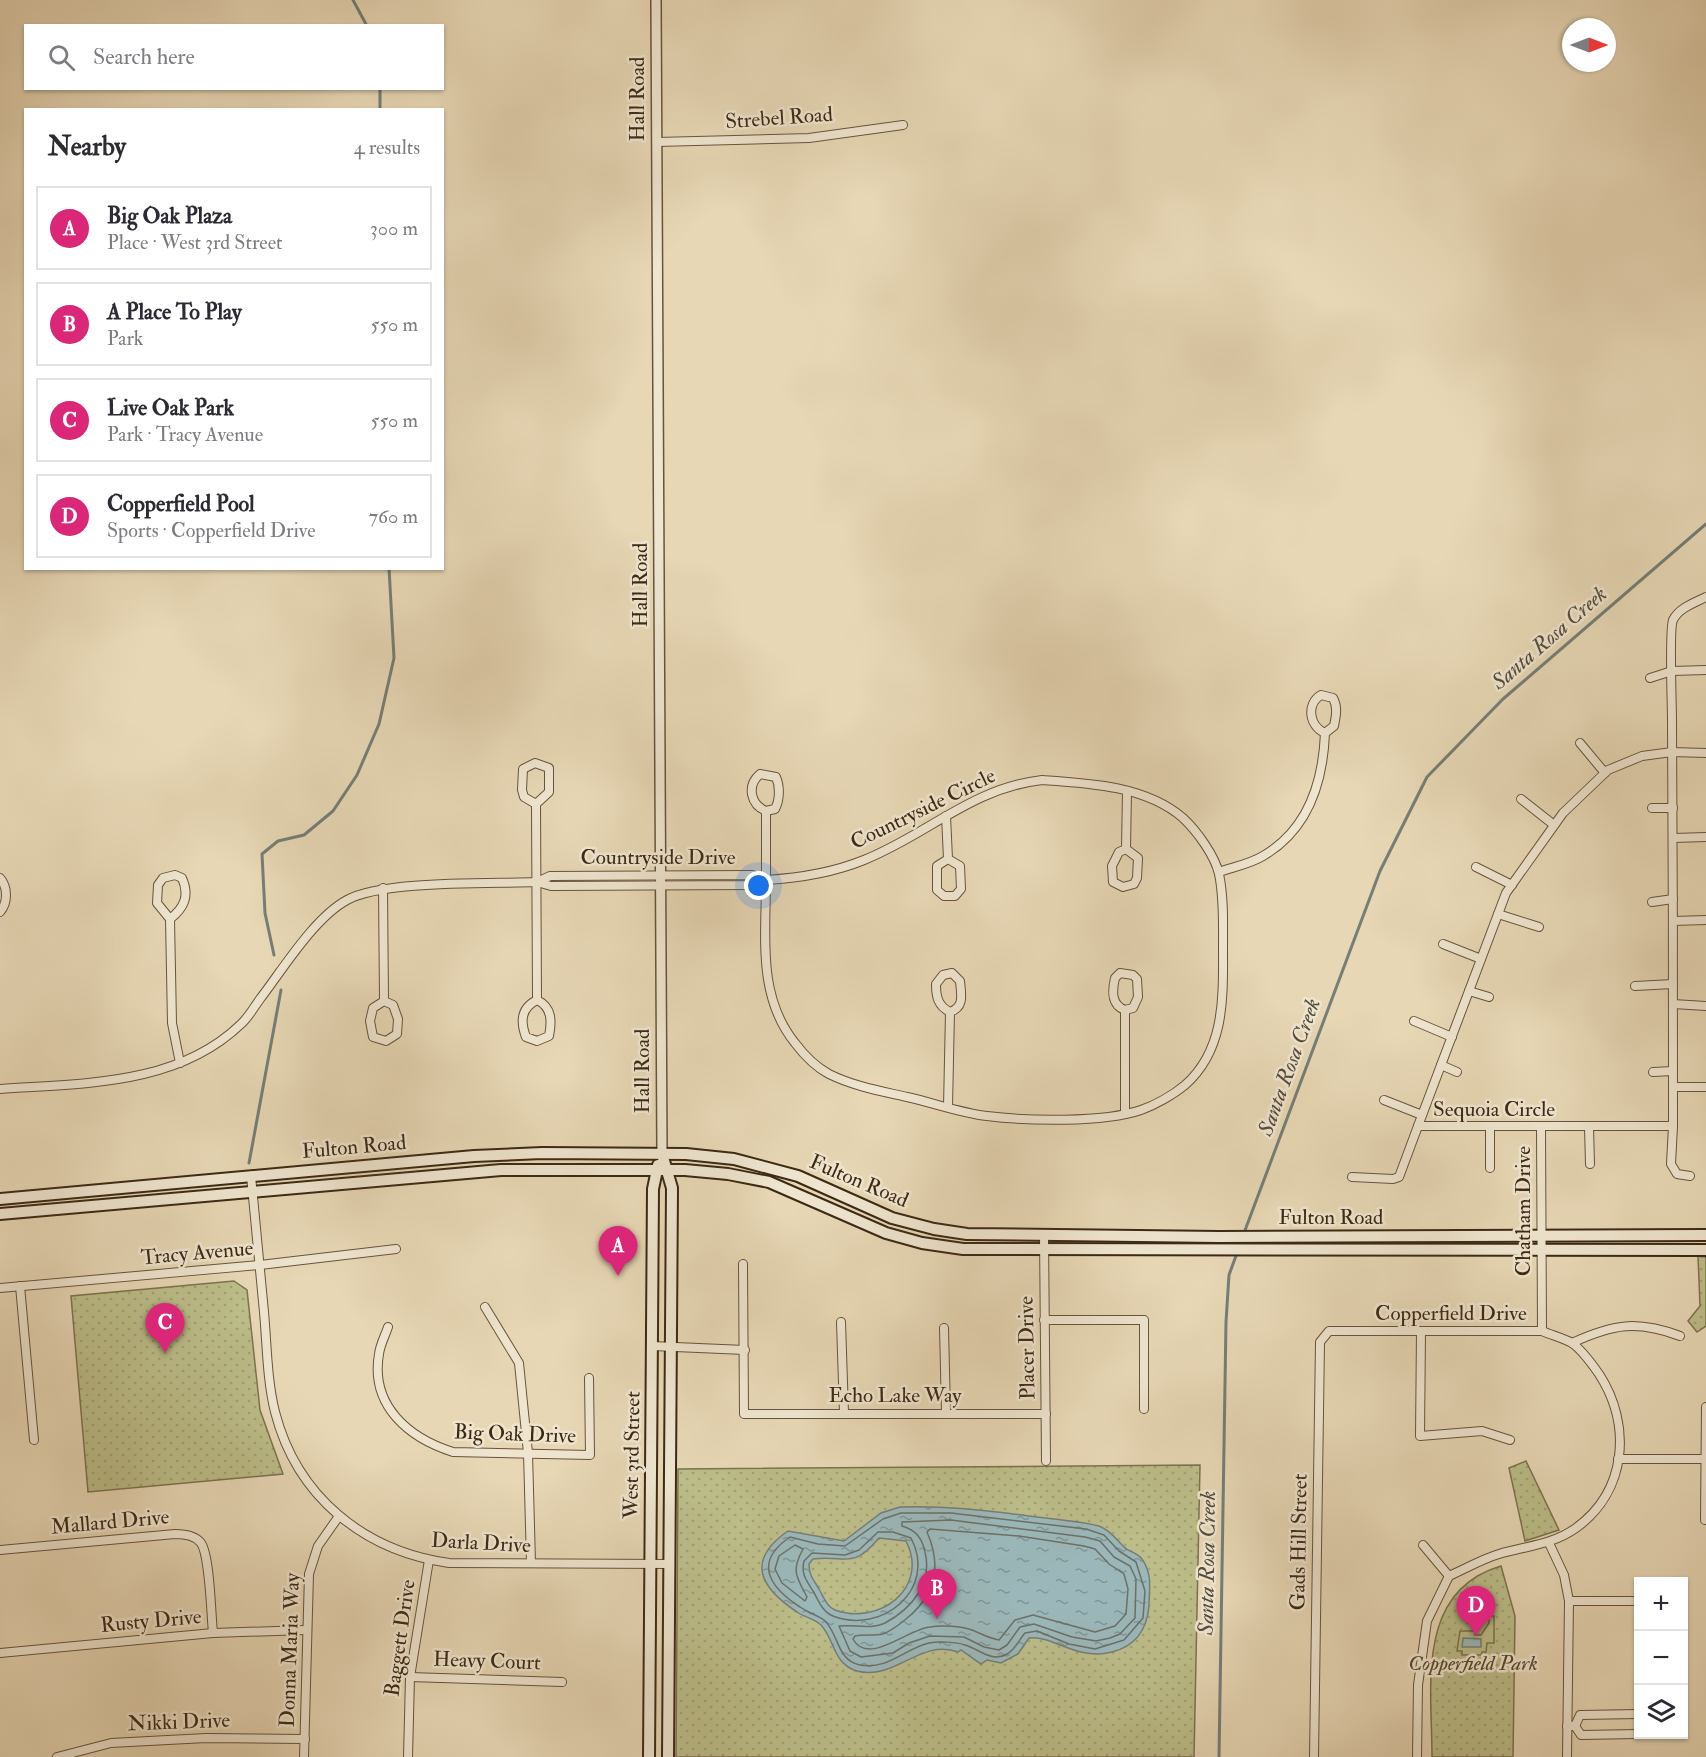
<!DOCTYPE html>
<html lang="en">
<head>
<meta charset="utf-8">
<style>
	:root { --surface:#fff; --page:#f7f7f7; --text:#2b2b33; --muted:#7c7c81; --line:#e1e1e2; --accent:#db2777 }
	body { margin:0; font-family:"IM FELL Double Pica",serif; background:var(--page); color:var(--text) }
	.controls { position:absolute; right:18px; bottom:18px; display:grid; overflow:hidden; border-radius:0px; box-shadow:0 2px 4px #0004 }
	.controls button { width:54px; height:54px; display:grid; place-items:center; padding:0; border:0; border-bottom:2px solid var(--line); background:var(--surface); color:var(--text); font:30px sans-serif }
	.compass { position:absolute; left:1562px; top:18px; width:54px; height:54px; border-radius:50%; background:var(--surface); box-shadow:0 2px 4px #0004; rotate:90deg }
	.you { position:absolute; left:759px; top:886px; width:21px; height:21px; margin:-15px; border:4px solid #fff; border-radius:50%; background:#1a73e8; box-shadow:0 0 0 9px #1a73e833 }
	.badge { display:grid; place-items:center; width:39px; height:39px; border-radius:50%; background:var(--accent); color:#fff; font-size:20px; font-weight:700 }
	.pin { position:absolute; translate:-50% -50px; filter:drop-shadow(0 2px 3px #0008) }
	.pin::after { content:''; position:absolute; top:32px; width:21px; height:18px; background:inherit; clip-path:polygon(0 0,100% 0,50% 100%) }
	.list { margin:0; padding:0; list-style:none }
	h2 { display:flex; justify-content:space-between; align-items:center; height:78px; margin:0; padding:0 24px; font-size:26px }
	h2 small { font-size:20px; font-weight:400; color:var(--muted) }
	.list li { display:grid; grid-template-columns:39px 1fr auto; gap:18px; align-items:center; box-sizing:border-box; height:84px; margin:0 12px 12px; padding:0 12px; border:2px solid var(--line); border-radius:0px }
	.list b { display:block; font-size:22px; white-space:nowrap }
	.list p { margin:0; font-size:20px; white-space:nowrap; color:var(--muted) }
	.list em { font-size:20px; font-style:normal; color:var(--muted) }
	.icon { flex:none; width:33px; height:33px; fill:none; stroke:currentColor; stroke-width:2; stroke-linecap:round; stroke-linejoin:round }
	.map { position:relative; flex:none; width:1706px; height:1757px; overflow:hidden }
	.search { position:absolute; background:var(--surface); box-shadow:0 2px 4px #0004; left:24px; top:24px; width:420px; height:66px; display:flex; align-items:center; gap:15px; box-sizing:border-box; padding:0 21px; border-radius:0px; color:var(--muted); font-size:22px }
	.panel { position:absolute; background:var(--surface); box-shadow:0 2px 4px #0004; left:24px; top:108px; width:420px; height:462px; border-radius:0px }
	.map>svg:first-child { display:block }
	.park { fill:url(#park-dots); stroke:#7c734e; stroke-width:1.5 }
	.pitch { fill:#bcbd89; stroke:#7c734e; stroke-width:1.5 }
	.water { fill:url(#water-ripples); stroke:#757e77; stroke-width:1.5; fill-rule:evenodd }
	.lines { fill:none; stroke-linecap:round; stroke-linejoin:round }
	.shore { stroke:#6c7066; stroke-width:1.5 }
	.stream { stroke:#757e77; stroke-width:3 }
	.minor-casing { stroke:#67543c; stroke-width:10 }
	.tertiary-casing { stroke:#67543c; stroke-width:12 }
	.secondary-casing { stroke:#3c2914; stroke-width:14 }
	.minor { stroke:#efe5cf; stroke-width:8 }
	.tertiary { stroke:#efe5cf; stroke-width:9 }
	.secondary { stroke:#efe5cf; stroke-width:10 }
	.labels { text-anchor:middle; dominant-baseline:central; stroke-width:5; stroke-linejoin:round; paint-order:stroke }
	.street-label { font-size:21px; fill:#3c2914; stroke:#efe5cf }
	.park-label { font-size:21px; font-style:italic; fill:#56472b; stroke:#efe5cf }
	.water-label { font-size:22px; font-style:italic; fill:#544c3d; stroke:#efe5cf }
</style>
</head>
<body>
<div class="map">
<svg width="1706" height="1757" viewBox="0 0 1706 1757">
	<defs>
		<pattern id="park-dots" width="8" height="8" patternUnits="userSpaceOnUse" patternTransform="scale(1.5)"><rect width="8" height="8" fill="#bcbd89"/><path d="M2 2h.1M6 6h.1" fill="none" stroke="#a2a275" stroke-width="1.8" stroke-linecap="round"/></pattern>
		<pattern id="water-ripples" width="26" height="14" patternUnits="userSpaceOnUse" patternTransform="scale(1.5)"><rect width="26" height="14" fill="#9bb7b9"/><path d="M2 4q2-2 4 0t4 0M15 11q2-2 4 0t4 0" fill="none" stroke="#809595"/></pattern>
	</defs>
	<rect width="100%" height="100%" fill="#e7d7b5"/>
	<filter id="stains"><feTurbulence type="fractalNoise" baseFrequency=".00333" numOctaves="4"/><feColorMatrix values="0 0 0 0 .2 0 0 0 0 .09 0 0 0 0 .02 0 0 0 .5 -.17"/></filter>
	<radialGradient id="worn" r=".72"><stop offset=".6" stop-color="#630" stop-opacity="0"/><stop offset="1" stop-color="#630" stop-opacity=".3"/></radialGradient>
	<g class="park">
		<path d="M1698,1256L1706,1257V1326L1697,1332L1688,1321L1700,1306Z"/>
		<path d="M234,1281L247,1290L260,1410L283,1474L88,1492L71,1296Z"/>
		<path d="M1526,1461L1559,1530L1525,1541L1509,1468Z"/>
		<path d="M1200,1465L1194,1757H676L678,1469Z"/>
		<path d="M1501,1566L1515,1616L1513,1757H1432C1432,1687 1415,1591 1501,1566Z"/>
	</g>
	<path class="pitch" d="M1489,1616H1494V1643H1487L1486,1652H1482L1481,1655H1462V1651H1457L1460,1631H1475V1635H1481L1489,1623Z"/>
	<g class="water">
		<path d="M900,1507C952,1505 1003,1513 1054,1519C1069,1521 1085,1522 1099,1526C1110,1530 1116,1539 1123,1546C1128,1552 1137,1552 1142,1559C1153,1575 1149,1589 1149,1606C1147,1629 1136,1646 1112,1652C1075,1661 1054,1635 1029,1638L1018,1654L1001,1663L987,1660L981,1664L961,1650L958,1652C921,1638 895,1681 857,1671C833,1664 835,1640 821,1625C815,1619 804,1617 797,1612C759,1587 746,1560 788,1531L844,1541L881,1513ZM879,1538L906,1541C930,1588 879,1626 835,1610C827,1607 823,1596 819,1589C813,1579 809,1575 809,1564L813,1559C848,1555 852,1570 879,1538Z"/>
		<path d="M1463,1638L1481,1639V1647H1462Z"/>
	</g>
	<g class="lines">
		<g class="shore">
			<path d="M901,1513H951L1086,1529L1104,1535L1119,1551L1136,1562L1145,1591L1143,1618L1124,1640L1095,1649L1069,1644L1037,1631L1025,1633C1019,1640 1015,1650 1007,1654C992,1663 979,1649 965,1645C957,1642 938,1641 929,1643C904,1649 888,1670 860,1665C836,1660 839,1633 824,1620C817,1615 807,1612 800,1607C769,1587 753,1562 790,1537L818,1544L845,1546L883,1519Z"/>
			<path d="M951,1520L1085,1537L1100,1541L1114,1557L1130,1566L1136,1579L1135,1618L1120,1634L1110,1638L1096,1641L1072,1637L1034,1624L1020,1627L1007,1645L999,1650L984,1647L964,1637L930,1636L909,1643L893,1653L861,1657L850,1651L839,1626C852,1624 871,1630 885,1623C911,1609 933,1584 925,1552C922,1538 916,1530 902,1526V1522Z"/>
			<path d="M930,1529L1019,1536L1084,1546L1095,1549L1109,1564L1124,1574L1128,1589L1126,1614L1115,1626L1095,1632L1033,1615L1015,1620L999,1640C988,1638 982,1634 972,1630C961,1626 942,1625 930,1627C909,1628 868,1667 853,1639L855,1636C864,1634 874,1636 883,1634C891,1631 900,1624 906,1619C936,1595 942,1566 927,1532Z"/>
			<path d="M878,1532H893L911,1538C938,1589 882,1635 833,1616C822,1612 818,1599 813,1591C806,1580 801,1574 804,1561L812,1553L845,1555L859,1550Z"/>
			<path d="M795,1545L803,1549C791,1571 796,1576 807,1597L805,1601L782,1583L775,1569L779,1556Z"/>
		</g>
		<g class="stream">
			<path d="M353,0L367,26"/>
			<path d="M380,88V110"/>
			<path d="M274,955L265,913L262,854L278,841L304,835L333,811L357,775L379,724L394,658L389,568"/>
			<path d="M249,1163L281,990"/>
			<path d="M1244,1233L1380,871L1427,777L1503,699L1706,524"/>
			<path d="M1219,1757L1226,1322L1229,1275L1237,1253"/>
		</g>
		<g class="minor-casing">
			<g id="minor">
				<path d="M657,142L809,138L903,125"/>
				<path d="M1706,597C1694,603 1679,608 1673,620C1669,628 1672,705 1672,720C1673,855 1673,991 1673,1126H1418L1506,893L1563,813L1608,770L1642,756L1672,752L1706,753"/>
				<path d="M1650,678L1672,671L1706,670"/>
				<path d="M1580,743L1605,773"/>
				<path d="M1042,780C1089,783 1146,786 1183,818C1197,831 1215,856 1219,874C1224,898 1223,923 1223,946C1223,995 1226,1049 1185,1085C1173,1095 1155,1105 1141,1110C1103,1123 1027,1121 987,1116C961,1113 934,1103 907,1097C881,1091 853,1086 829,1074C816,1067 804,1055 795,1043C757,996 766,936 766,880C800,878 832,873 864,860C927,835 972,788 1042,780Z"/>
				<path d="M1521,799L1554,825"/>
				<path d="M536,804L524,797L522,790L523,769L535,763L549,768V792L536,804L537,1000C521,1008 520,1021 526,1037L537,1041L549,1036C552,1021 552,1007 537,1000"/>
				<path d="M1652,808H1673"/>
				<path d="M946,816L948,859L937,866V890L944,896H955L961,889L960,866L948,859"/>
				<path d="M1673,838L1706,837"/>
				<path d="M1126,849L1138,858L1137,878L1134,884L1123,887L1113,882L1112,866L1119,852L1126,849L1127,791"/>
				<path d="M1476,867L1512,885"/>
				<path d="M1219,872C1233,867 1250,864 1263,856C1308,830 1323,783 1325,733L1334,726C1336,716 1338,707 1333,698L1321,695C1306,704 1309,726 1325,733"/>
				<path d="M0,878C8,887 8,903 0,912"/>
				<path d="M766,880V811L775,809C780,800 780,786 776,777L760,774C746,786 751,805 766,811"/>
				<path d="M537,882L550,876L752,875L766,880"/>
				<path d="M383,888L384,1001L373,1008L370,1021L373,1037L386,1041L397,1034L398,1019L393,1005L384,1001"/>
				<path d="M1652,902L1673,899"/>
				<path d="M1498,914L1539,927"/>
				<path d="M170,919L157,903L158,885L163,878L175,875L182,878C190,896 184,908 170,919L172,1023L180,1063"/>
				<path d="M1673,921L1706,920"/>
				<path d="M1443,944L1481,959"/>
				<path d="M1635,986L1673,984"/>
				<path d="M1469,991L1489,997"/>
				<path d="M1673,1004L1706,1006"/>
				<path d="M1414,1021L1452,1037"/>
				<path d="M1441,1065L1457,1072"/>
				<path d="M1653,1072L1673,1071"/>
				<path d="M1673,1087H1706"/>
				<path d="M0,1089C83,1083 177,1086 241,1024C249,1017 254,1007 260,999C283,969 314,918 347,900C382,880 492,884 537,882L551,886L750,885L766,880"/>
				<path d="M1384,1100L1422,1115"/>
				<path d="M948,1107L950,1012C965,1007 961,994 960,981L952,973L943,975L936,984C936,997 938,1006 950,1012"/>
				<path d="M1125,1113V1010L1133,1008L1138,997L1137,979L1133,975L1120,973L1115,978C1112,991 1111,1005 1125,1010"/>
				<path d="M1673,1126L1671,1164L1677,1174L1690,1176"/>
				<path d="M1490,1127V1168"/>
				<path d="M1541,1127L1542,1331"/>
				<path d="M1589,1127L1590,1164"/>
				<path d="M251,1176C255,1221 260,1267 264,1312C267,1345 267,1380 275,1412C297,1497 364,1551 449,1563L670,1564"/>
				<path d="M1352,1177L1393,1179L1399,1177L1418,1126"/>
				<path d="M1044,1235L1046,1461"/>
				<path d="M743,1264L744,1414H1046"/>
				<path d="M20,1286L34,1440"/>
				<path d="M0,1288L260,1265L396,1249"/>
				<path d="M485,1307L519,1363L528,1453L531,1563"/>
				<path d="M1044,1320H1144V1409"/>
				<path d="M841,1322L844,1413"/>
				<path d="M388,1327C385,1336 380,1345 379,1354C370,1406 409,1438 453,1452L590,1455L589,1378"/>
				<path d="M944,1328L946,1412"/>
				<path d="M1421,1331L1420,1436L1482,1431L1510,1440"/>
				<path d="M1572,1343C1613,1324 1637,1320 1680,1336"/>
				<path d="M652,1346L745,1350"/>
				<path d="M1618,1459H1706"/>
				<path d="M1705,1520L1706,1407"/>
				<path d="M1549,1543L1564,1575L1569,1601L1567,1757"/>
				<path d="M1423,1545L1449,1576"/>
				<path d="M0,1550L175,1534C184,1534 195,1535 201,1543C210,1556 211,1614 213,1633"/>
				<path d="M1569,1601H1638"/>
				<path d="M0,1653L213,1633L306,1630"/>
				<path d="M410,1677L562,1682"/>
				<path d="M1567,1726H1575L1581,1735L1638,1734"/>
				<path d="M1575,1726L1580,1715L1638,1714"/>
				<path d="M57,1757L111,1743L206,1738L305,1739"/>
				<path d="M304,1757L309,1574L318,1546L339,1516"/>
				<path d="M408,1757L410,1677L429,1560"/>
				<path d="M1314,1757L1320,1342L1329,1331H1542C1551,1335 1563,1338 1572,1343C1582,1350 1592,1364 1599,1374C1632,1425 1627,1491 1576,1528C1552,1545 1526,1546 1499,1554C1482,1559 1465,1569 1449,1576L1427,1621L1418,1685L1417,1757"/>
			</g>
		</g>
		<g class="tertiary-casing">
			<path id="tertiary" d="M656,0L662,1154"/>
		</g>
		<g class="secondary-casing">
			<g id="secondary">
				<path d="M662,1154L672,1188L668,1757"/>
				<path d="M0,1199L474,1156L542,1153L686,1154L734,1159L798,1176L892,1218L934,1229L967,1234L1219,1237L1706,1235"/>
				<path d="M0,1214L501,1170H685L728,1174L769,1182L886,1233L922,1243L963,1249L1706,1250"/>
				<path d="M649,1757L653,1189L658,1165"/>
			</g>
		</g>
		<use href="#minor" class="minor"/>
		<use href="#tertiary" class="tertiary"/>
		<use href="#secondary" class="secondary"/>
	</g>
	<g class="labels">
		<g class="street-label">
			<text transform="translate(637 99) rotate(-90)">Hall Road</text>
			<text transform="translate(779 118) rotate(-4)">Strebel Road</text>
			<text transform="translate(640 585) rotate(-90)">Hall Road</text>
			<text transform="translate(923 809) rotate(-26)">Countryside Circle</text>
			<text x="658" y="857">Countryside Drive</text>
			<text transform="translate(642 1071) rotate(-90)">Hall Road</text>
			<text x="1494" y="1109">Sequoia Circle</text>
			<text transform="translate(354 1147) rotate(-5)">Fulton Road</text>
			<text transform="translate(859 1181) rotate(23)">Fulton Road</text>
			<text transform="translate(1523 1211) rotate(-90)">Chatham Drive</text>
			<text x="1331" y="1217">Fulton Road</text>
			<text transform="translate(197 1253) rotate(-5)">Tracy Avenue</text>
			<text x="1451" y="1313">Copperfield Drive</text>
			<text transform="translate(1027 1348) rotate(-91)">Placer Drive</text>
			<text x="895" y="1395">Echo Lake Way</text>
			<text transform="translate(515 1434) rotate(2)">Big Oak Drive</text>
			<text transform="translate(632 1455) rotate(-89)">West 3rd Street</text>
			<text transform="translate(110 1522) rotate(-5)">Mallard Drive</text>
			<text transform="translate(1299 1542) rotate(-89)">Gads Hill Street</text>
			<text transform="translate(481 1543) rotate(3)">Darla Drive</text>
			<text transform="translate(151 1621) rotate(-5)">Rusty Drive</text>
			<text transform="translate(400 1638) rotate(-82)">Baggett Drive</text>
			<text transform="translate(290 1650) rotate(-88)">Donna Maria Way</text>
			<text transform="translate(487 1661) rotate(2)">Heavy Court</text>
			<text transform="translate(179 1722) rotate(-2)">Nikki Drive</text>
		</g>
		<g class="park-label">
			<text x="1473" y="1663">Copperfield Park</text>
		</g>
		<g class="water-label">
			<text transform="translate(1549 638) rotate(-41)">Santa Rosa Creek</text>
			<text transform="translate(1289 1067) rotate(-70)">Santa Rosa Creek</text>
			<text transform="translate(1207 1563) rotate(-89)">Santa Rosa Creek</text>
		</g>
	</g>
	<rect width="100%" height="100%" filter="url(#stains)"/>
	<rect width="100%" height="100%" fill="url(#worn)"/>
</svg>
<div class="controls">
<button>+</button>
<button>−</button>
<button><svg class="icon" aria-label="layers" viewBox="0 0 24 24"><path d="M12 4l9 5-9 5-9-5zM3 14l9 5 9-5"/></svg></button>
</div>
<svg class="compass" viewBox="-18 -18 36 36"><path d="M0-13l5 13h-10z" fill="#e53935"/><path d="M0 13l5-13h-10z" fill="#7c7c81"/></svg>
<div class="you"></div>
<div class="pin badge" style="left:618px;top:1276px">A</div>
<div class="pin badge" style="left:937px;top:1619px">B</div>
<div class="pin badge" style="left:165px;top:1353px">C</div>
<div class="pin badge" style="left:1476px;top:1636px">D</div>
<div class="search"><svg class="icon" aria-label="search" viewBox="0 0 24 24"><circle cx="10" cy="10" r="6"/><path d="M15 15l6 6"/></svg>Search here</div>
<section class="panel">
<h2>Nearby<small>4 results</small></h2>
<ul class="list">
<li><span class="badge">A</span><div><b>Big Oak Plaza</b><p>Place · West 3rd Street</p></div><em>300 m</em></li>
<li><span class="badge">B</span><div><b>A Place To Play</b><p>Park</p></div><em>550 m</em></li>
<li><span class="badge">C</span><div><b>Live Oak Park</b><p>Park · Tracy Avenue</p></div><em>550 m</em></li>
<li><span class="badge">D</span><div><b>Copperfield Pool</b><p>Sports · Copperfield Drive</p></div><em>760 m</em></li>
</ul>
</section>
</div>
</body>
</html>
